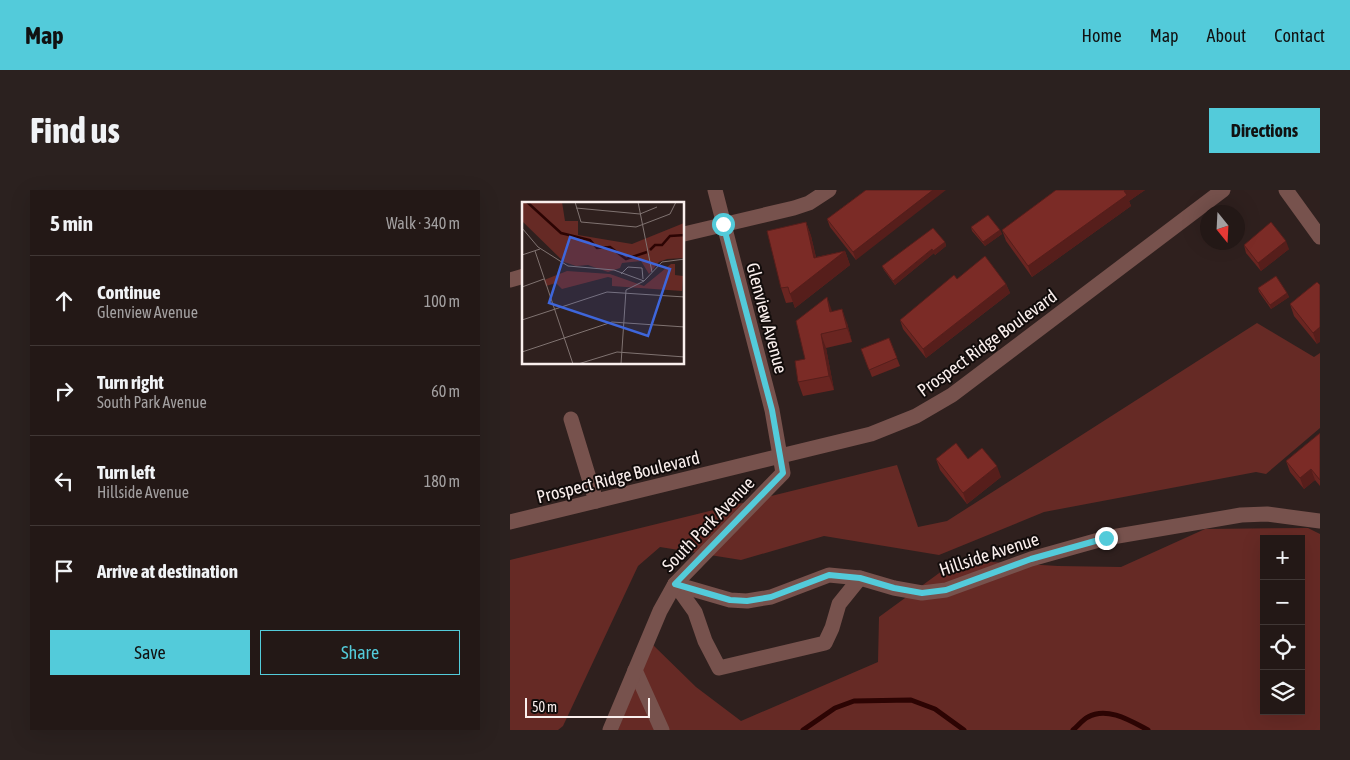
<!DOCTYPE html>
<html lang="en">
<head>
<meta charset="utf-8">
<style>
	:root { --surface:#231816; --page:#2b211f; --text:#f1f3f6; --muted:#a3a0a1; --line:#403735; --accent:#53cbda }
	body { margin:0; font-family:"Asap Condensed",sans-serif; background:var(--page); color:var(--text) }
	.controls { position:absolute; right:15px; bottom:15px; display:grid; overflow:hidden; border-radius:0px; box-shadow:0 5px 20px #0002 }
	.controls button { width:45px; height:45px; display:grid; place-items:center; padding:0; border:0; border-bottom:1px solid var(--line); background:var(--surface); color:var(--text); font:25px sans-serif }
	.compass { position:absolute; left:690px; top:15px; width:45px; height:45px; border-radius:50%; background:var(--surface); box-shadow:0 5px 20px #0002; rotate:162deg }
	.scale { position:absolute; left:15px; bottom:12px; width:125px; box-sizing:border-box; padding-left:5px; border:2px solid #faefed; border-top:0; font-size:14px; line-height:18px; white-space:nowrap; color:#faefed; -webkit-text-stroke:4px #120c0b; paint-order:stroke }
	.stop { position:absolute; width:15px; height:15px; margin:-11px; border:4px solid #53cbda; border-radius:50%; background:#fff }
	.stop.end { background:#53cbda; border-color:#fff; box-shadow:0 1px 5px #0008 }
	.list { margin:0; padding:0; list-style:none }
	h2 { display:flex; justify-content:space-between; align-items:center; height:65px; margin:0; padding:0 20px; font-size:21px }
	h2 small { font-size:16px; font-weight:400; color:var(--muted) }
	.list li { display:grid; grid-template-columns:32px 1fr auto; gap:15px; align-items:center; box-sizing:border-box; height:90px; padding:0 20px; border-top:1px solid var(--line) }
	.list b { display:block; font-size:19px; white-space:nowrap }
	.list p { margin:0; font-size:16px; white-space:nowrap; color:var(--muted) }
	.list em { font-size:16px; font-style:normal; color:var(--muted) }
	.actions { display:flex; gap:10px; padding:15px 20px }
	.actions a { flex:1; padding:11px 0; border:1px solid var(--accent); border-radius:0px; text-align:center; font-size:18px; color:var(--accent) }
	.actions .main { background:var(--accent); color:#111 }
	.icon { flex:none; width:28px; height:28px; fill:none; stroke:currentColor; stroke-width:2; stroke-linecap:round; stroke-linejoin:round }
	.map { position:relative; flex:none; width:810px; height:540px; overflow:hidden; border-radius:0px }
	header { display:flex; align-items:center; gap:30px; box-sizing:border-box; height:70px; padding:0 25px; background:var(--accent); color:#111 }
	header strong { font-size:24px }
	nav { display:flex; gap:28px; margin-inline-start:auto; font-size:18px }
	.intro { display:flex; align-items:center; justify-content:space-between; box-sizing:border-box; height:120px; padding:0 30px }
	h1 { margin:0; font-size:35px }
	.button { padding:12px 22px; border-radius:0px; background:var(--accent); color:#111; font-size:18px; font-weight:700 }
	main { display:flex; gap:30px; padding:0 30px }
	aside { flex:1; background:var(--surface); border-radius:0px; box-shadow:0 5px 20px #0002 }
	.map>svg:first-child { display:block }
	.green { fill:#662a25; fill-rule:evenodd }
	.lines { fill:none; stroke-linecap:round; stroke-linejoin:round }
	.stream { stroke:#2c0403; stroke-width:5 }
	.minor { stroke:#77524d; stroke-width:15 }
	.wall { fill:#6a2521 }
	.shaded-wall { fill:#561e1b }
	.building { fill:#7b2b26; stroke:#561e1b }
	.route { stroke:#53cbda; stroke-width:6 }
	.labels { text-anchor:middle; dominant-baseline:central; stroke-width:4; stroke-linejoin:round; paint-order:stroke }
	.street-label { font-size:18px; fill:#faefed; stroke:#120c0b }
	.inset-river { fill:none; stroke:#2c0403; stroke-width:2.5 }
	.inset-road { fill:none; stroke:#807371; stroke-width:1 }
	.view { fill:#3e66db; fill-opacity:0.15; stroke:#3e66db; stroke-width:2.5 }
	.inset-edge { fill:none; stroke:#faefed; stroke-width:2.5 }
</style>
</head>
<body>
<header>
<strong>Map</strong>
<nav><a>Home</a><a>Map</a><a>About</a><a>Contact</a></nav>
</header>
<div class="intro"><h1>Find us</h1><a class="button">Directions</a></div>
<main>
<aside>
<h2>5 min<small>Walk · 340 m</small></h2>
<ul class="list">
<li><svg class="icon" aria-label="ahead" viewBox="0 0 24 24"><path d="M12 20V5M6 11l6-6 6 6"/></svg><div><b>Continue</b><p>Glenview Avenue</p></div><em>100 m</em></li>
<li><svg class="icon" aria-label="right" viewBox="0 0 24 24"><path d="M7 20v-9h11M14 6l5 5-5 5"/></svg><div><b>Turn right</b><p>South Park Avenue</p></div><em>60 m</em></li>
<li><svg class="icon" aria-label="left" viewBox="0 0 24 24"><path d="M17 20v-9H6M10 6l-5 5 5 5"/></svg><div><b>Turn left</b><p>Hillside Avenue</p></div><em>180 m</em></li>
<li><svg class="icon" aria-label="arrive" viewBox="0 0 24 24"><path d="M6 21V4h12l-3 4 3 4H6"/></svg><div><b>Arrive at destination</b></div></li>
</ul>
<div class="actions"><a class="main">Save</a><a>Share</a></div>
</aside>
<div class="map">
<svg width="810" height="540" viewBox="0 0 810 540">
	<rect width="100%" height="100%" fill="#2f201e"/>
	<g class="green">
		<path d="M747,133L804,167L810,163V238L756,284L746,282L534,322L429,365L314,346L231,370L150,357L128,376L53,536L48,540H0V370L387,275L408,337L437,331Z"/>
		<path d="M798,338L810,344V540H108L142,454L186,497L231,531L368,472L369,427L447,370L548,376L611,377L695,339ZM754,349H791V521H754Z"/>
	</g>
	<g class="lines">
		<g class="stream">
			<path d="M293,540L325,518L344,511L401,510L425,519L454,540"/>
			<path d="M563,540C568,536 572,530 578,527C597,516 621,531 638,540"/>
		</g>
		<g class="minor">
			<path d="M776,0L810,47"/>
			<path d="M174,44L284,18L299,13L319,0"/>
			<path d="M0,90L14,86"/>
			<path d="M61,229L86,311"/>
			<path d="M0,332L361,244L406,226L442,205L713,0"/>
			<path d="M165,394L220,410L237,411L261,407L319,385L350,388L384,398L412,403L436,400L521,369L596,348L731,325L757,324L810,331"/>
			<path d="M165,394L185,422L195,451L209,478L315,453L322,438L329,414L350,388"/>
			<path d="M125,480L152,540"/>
			<path d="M100,540L150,421L165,394L273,283L262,220L205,0"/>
		</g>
	</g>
	<g class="wall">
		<path d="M356,0L346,70L320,37L317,29Z"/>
		<path d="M546,0H635L619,11L621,16L522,87L496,51L492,40Z"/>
		<path d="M296,32L301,46L306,67L335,61L340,75L285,118L283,112L276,113L271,98Z"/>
		<path d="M461,37L490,40L492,44L475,56L462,41Z"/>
		<path d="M435,52L436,56L425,65L424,63L385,95L374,80L372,76Z"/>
		<path d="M734,55L779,59L751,81L736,63Z"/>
		<path d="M447,89L496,94L500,103L416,168L393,139L390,130Z"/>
		<path d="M807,92V154L784,126L780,114Z"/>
		<path d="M748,98L777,103L779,107L761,119L749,102Z"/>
		<path d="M322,122L337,133L342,152L316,158L324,200L293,206L288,192Z"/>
		<path d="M379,148L390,176L362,187L351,159Z"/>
		<path d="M810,243V296L805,290L794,299L780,282L776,271Z"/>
		<path d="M426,269H458L491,287L457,314L430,280Z"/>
	</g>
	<g class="shaded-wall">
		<path d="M423,0H436L346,70L343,62Z"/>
		<path d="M616,0H635L619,11L621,16L522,87L518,76Z"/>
		<path d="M296,32L301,46L309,81L335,61L340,75L285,118L280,104Z"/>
		<path d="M490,40L492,44L475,56L473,52Z"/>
		<path d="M776,51L779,59L751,81L748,73Z"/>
		<path d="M435,52L436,56L425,65L423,61Z"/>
		<path d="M422,59L424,63L385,95L383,91Z"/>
		<path d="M496,94L500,103L416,168L413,159Z"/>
		<path d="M777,103L779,107L761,119L760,115Z"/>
		<path d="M317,107L322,121L325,136L320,122Z"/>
		<path d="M332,119L337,133L342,152L337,138Z"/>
		<path d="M810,137V152L807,154L803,143Z"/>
		<path d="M311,144L316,158L324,200L319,186Z"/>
		<path d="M487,276L491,287L457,314L453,303Z"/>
		<path d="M801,279L805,290L794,299L790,288Z"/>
	</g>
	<g class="building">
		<path d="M356,0H423L343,62L317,29Z"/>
		<path d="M546,0H616L614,1L617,5L518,76L492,40Z"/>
		<path d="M478,25L490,40L473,52L461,37Z"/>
		<path d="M296,32L304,68L335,61L280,104L278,97L271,98L257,41Z"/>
		<path d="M761,32L776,51L748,73L734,55Z"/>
		<path d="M423,38L435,52L423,61L422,59L383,91L372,76Z"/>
		<path d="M475,66L496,94L413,159L390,130L444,85L447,89Z"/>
		<path d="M766,86L777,103L760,115L748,98Z"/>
		<path d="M807,92L810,95V137L803,143L780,114Z"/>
		<path d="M317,107L320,122L332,119L337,138L311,144L319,186L288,192L285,171L295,169L286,131Z"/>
		<path d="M379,148L387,168L359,180L351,159Z"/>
		<path d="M810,243V290L801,279L790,288L776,271Z"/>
		<path d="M446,253L458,269L472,258L487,276L453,303L426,269Z"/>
	</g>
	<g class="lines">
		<path class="route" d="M213,34L262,220L273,283L165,394L220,410L237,411L261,407L319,385L350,388L384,398L412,403L436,400L521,369L596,348"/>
	</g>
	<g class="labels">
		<g class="street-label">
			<text transform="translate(257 128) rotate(75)">Glenview Avenue</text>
			<text transform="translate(477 153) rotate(-36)">Prospect Ridge Boulevard</text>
			<text transform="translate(108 287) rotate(-14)">Prospect Ridge Boulevard</text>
			<text transform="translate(198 334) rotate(-46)">South Park Avenue</text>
			<text transform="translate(479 364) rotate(-18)">Hillside Avenue</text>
		</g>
	</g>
	<g transform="translate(12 12)">
		<rect width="162" height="162" fill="#2f201e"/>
		<path d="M0,0H40L43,19H56V33L110,42L162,21V56L145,57L137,60L127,72L119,59L100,61L98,66L86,70L66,63L54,64L42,60L0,19ZM149,62H153V73L161,74L160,89L90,84V76L86,75L40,87L34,81L24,84L22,78L45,69L88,72L122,84Z" fill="#662a25"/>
		<path class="inset-river" d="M5,0L39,31L68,38L75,46L88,45L104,57L125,50M128,48L133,43H140L148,34L163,33"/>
		<path class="inset-road" d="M53,0L59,20L114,25L148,12L154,0M116,0L130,70M54,6L118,12L135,5M0,26L16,45L46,64L92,68L122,79M13,49L51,162M0,53L18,47M99,72L106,65L120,66L121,77M0,85L22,77M0,118L85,90L163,95M0,150L90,120L163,125M56,162L95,150L163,155M99,162L104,88L122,79L140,60L163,57"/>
		<path class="view" d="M48,35L148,67L126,134L27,101Z"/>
		<rect width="162" height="162" class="inset-edge"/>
	</g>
</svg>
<div class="controls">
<button>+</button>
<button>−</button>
<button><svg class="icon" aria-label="locate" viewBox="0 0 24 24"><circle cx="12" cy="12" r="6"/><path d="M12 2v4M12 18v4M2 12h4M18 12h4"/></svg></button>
<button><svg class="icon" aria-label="layers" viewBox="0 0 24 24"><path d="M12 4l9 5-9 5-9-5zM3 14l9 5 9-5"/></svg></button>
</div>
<svg class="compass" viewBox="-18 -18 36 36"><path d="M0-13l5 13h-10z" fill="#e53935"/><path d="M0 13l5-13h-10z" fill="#a3a0a1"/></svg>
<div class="scale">50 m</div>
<div class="stop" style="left:213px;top:34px"></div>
<div class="stop end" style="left:596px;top:348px"></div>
</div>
</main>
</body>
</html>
